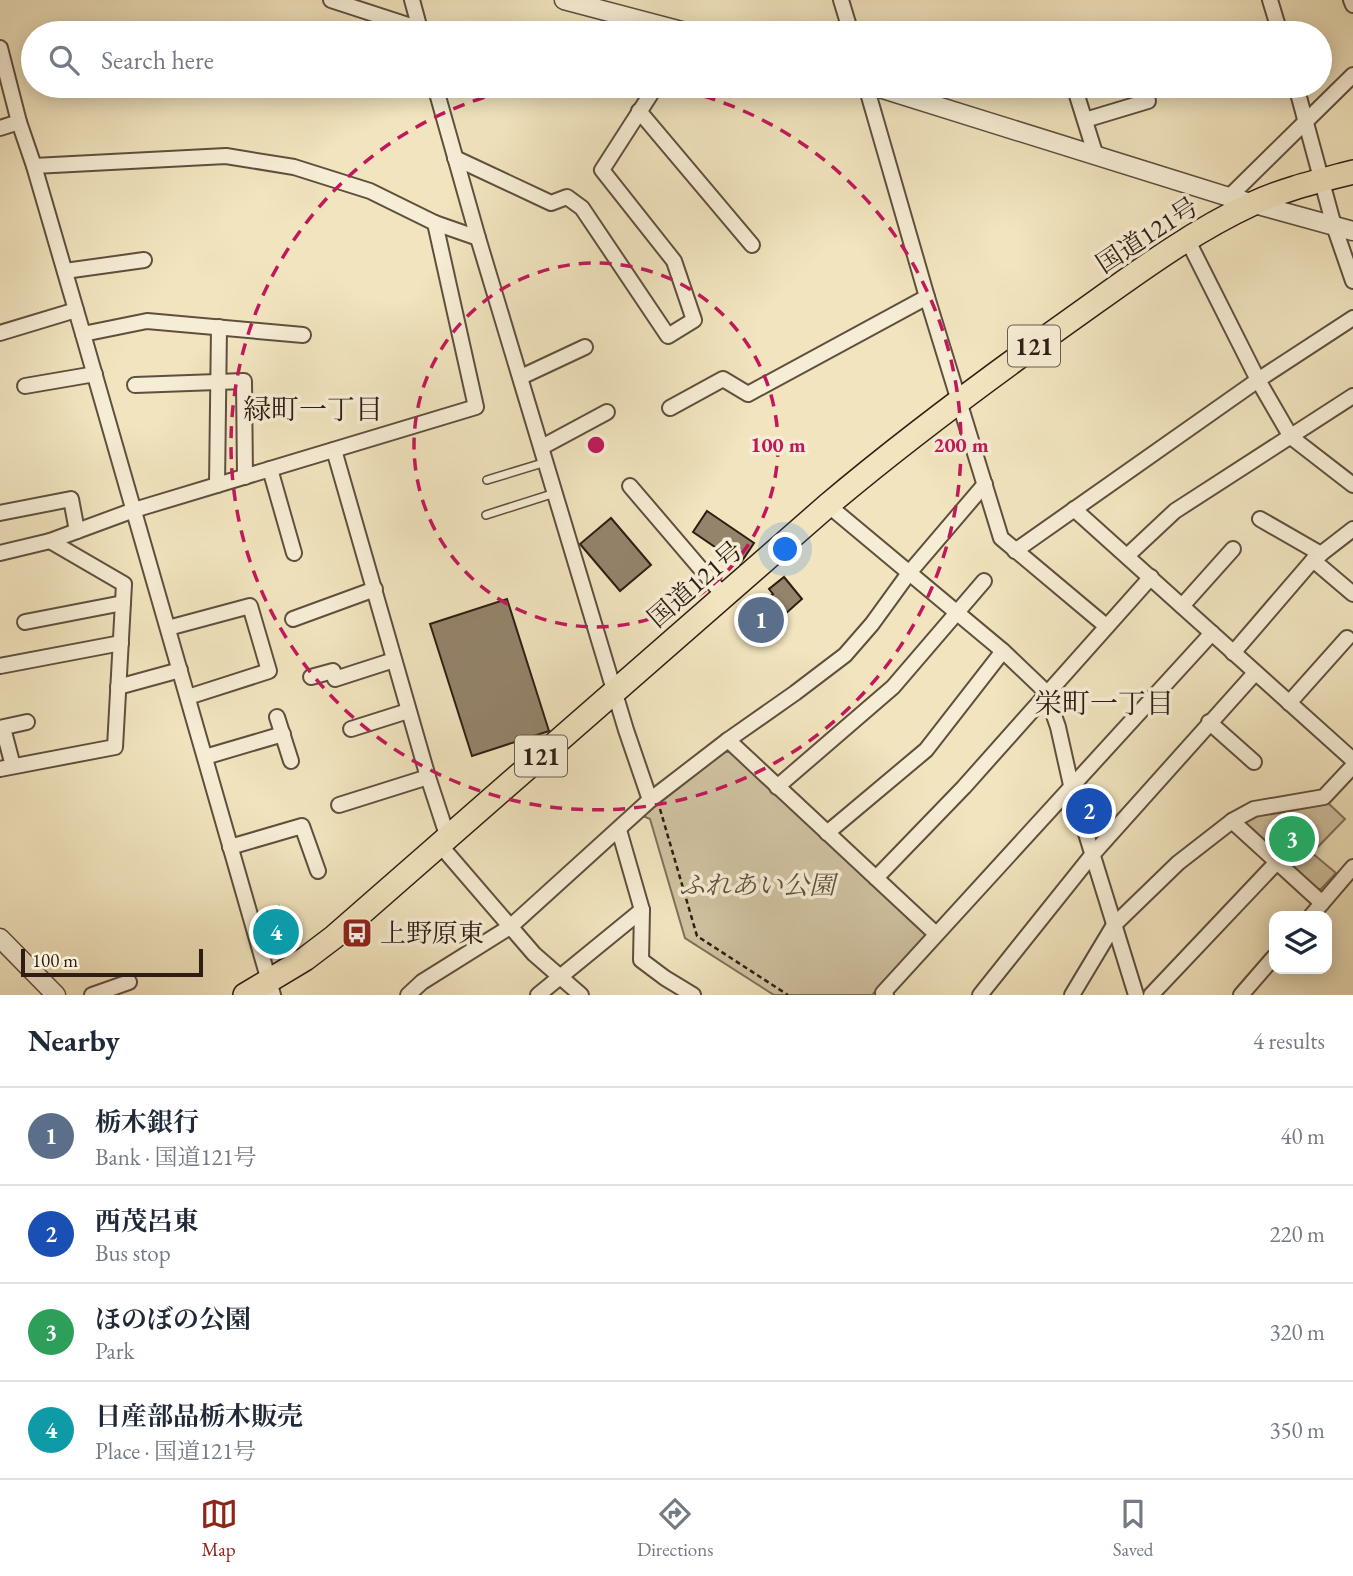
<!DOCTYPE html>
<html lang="en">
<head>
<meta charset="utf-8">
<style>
	:root { --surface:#fff; --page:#f2f2f3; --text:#1f2937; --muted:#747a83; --line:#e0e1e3; --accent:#8f2418 }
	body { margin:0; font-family:"EB Garamond","Noto Serif JP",serif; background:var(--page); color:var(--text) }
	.controls { position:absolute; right:21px; bottom:21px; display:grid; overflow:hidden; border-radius:14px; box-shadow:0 4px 18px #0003 }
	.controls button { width:63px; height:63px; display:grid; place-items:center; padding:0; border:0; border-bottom:2px solid var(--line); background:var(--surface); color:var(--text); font:35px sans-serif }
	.scale { position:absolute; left:21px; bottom:18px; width:182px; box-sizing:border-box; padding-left:7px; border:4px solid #2f1d14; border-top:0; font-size:19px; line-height:24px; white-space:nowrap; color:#2f1d14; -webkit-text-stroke:5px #f6edd5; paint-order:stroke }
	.you { position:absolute; left:786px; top:550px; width:24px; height:24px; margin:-18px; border:5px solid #fff; border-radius:50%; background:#1a73e8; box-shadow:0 0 0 10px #1a73e833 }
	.badge { display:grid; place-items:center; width:46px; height:46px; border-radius:50%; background:var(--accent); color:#fff; font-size:23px; font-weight:700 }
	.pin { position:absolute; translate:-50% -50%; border:4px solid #fff; box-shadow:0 2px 7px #0006 }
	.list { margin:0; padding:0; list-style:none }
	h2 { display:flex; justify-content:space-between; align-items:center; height:91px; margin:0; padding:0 28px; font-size:30px }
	h2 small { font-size:23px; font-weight:400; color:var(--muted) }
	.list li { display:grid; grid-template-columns:46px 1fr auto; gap:21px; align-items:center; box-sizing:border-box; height:98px; padding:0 28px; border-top:2px solid var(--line) }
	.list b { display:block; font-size:26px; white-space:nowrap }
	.list p { margin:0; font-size:23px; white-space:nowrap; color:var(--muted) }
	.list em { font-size:23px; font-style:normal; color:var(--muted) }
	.icon { flex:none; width:38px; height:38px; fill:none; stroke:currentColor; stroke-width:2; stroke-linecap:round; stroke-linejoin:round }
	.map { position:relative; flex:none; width:1353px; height:995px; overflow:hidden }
	.search { position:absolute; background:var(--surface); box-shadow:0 4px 18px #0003; left:21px; right:21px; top:21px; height:77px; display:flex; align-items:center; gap:18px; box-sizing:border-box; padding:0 24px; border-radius:38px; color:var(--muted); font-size:26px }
	.sheet { height:483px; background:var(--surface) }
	nav { display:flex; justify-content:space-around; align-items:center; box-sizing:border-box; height:98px; border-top:2px solid var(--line); background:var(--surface); font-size:19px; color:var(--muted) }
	nav a { display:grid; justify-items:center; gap:4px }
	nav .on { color:var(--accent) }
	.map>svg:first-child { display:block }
	.green { fill:#d0c2a1; stroke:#80705a; stroke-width:2 }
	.building { fill:#94846c; stroke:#2f1d14; stroke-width:2 }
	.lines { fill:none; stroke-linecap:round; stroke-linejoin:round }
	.service-casing { stroke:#604f3e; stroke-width:10 }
	.minor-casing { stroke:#604f3e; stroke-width:18 }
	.tertiary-casing { stroke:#604f3e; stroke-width:21 }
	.trunk-casing { stroke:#2f1d14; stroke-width:26 }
	.path { stroke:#2f1d14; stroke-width:2.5; stroke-dasharray:5 3.5; stroke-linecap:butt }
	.service { stroke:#f6edd5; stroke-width:7 }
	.minor { stroke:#f6edd5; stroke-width:14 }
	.tertiary { stroke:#f6edd5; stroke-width:18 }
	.trunk { stroke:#f1e4be; stroke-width:23 }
	.ring { fill:none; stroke:#c2185b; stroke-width:3.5; stroke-dasharray:12 9 }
	.labels { text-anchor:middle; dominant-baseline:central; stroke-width:7; stroke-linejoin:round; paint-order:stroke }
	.shield { fill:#f6edd5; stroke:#6b5b4e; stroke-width:2 }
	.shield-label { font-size:24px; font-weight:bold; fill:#2f1d14 }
	.street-label { font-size:26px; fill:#2f1d14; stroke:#f6edd5 }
	.park-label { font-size:26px; font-style:italic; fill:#5f4f3e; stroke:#f6edd5 }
	.poi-label { font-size:26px; fill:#2f1d14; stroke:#f6edd5; text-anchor:start }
	.neighbourhood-label { font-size:28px; fill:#2f1d14; stroke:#f6edd5 }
	.centre { fill:#c2185b; stroke:#f6edd5; stroke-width:3.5 }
	.ring-label { font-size:21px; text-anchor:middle; font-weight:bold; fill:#c2185b; stroke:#f6edd5; stroke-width:7; stroke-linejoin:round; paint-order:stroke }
</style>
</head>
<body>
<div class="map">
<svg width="1353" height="995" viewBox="0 0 1353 995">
	<rect width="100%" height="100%" fill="#f1e4be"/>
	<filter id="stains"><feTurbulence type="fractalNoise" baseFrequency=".00286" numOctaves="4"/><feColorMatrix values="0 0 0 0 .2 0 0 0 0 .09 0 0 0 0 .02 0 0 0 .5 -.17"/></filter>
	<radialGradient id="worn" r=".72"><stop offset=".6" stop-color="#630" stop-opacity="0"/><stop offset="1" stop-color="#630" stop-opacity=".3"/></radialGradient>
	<g class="green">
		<path d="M724,752H735L925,929V938L872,995H774L685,938L650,819L643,816Z"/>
		<path d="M1327,802L1345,819L1312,853L1336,873L1321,889H1314L1242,825L1245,816Z"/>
	</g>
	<g class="building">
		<path d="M707,511L754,543L740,564L693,532Z"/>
		<path d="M611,518L651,565L620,591L580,544Z"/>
		<path d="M784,577L802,599L756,640L740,621L773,594L769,589Z"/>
		<path d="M507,599L549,731L472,756L430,624Z"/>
		<path d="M279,906L294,949L273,958L259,913Z"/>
	</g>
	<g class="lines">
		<g class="service-casing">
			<g id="service">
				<path d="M487,480L546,462"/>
				<path d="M486,515L555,493"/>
			</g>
		</g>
		<g class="minor-casing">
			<g id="minor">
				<path d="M331,0L420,29"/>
				<path d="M412,0L421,33"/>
				<path d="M841,0L851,33"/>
				<path d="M1270,0L1280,33"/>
				<path d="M1351,0L1353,5"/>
				<path d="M0,48L19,122L34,166L83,334L273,995"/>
				<path d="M435,86L478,238L626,730L650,800"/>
				<path d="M866,86L927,297L1001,538L1106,626"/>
				<path d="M1074,86L1095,153"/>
				<path d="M1296,86L1334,226L1353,281"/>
				<path d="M639,111L752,245"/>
				<path d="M1085,120L1148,101L1144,86"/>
				<path d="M0,128L19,122"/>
				<path d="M455,158L551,203L567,197L582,208L668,336L694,320L674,261L602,170L656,86"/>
				<path d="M34,166L226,156L294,167L370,191L435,223L478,238"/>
				<path d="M1229,197L1353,75"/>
				<path d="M1188,241L1258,380L1291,437L1353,485"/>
				<path d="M65,271L144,260"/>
				<path d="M0,333L76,310"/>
				<path d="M83,334L147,321L303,335"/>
				<path d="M521,377L585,347"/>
				<path d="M135,385L244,381L245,477"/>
				<path d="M25,386L95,374"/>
				<path d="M670,408L723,379L748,394L927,297"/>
				<path d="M542,447L607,412"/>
				<path d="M334,450L428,777L448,838"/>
				<path d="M270,469L294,553"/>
				<path d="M217,485L219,327"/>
				<path d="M630,486L724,596"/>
				<path d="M828,505L1003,651L1046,692L1058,727L1071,785L1136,995"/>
				<path d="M1074,509L1353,760"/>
				<path d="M0,513L71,499L77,531"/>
				<path d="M1260,519L1321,554"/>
				<path d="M1015,551L1258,380L1353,318"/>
				<path d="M0,553L50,541L134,510L476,407L435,223"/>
				<path d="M1128,555L1175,511L1353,396"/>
				<path d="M1313,560L1353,594"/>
				<path d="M1182,606L1233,549"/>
				<path d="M293,619L375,589"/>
				<path d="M25,622L123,603"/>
				<path d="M168,628L250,606L269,671L188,697"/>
				<path d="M1233,653L1313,560L1353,529"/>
				<path d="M0,666L121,643"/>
				<path d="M311,677L333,671L335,679L394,660"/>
				<path d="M118,687L180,670"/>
				<path d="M1289,703L1347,638"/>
				<path d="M277,717L291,761"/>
				<path d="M1209,722L1254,762"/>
				<path d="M0,728L27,722"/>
				<path d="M3,728L13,766"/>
				<path d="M351,729L408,711"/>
				<path d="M728,740L936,934"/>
				<path d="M205,757L283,734"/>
				<path d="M0,769L115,747L124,584L50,541"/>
				<path d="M777,787L893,687L984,581"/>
				<path d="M339,805L428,777"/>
				<path d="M1232,821L1322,903"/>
				<path d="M619,830L642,910L641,960L665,978L693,995"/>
				<path d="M827,833L926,750L1003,651"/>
				<path d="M440,845L534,954L581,995"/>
				<path d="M230,847L302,826L318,871"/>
				<path d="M876,878L964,787L1151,577"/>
				<path d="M1311,916L1353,867"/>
				<path d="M92,995L129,982"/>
				<path d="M408,995L422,982L510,927L650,800L728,740L795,693L845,655L872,624L909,573L985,484"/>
				<path d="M538,995L642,910"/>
				<path d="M886,995L883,993L1212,633"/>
				<path d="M980,995L1092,855L1255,673"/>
				<path d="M1072,995L1114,925L1178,863L1232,821L1254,809L1324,797L1353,766"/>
				<path d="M1151,995L1276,863"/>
				<path d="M1241,995L1274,957"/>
			</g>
		</g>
		<g class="tertiary-casing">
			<g id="tertiary">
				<path d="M564,0L689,33"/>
				<path d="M873,86L1229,197L1353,231"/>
				<path d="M0,938L56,995"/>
			</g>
		</g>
		<g class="trunk-casing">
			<path id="trunk" d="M245,995L305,959L334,937L828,505C905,440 986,380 1069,321C1127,280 1187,234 1252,204C1284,189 1319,181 1353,172"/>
		</g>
		<path class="path" d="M660,809L697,936L788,995"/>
		<use href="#service" class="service"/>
		<use href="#minor" class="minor"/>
		<use href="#tertiary" class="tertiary"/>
		<use href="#trunk" class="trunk"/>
	</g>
	<g class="ring">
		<circle cx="596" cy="445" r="182"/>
		<path d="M663 86A365 365 0 1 1 529 86"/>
	</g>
	<defs>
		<g id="bus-square" transform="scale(1.575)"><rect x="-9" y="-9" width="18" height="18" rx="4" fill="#8f2418" stroke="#f6edd5"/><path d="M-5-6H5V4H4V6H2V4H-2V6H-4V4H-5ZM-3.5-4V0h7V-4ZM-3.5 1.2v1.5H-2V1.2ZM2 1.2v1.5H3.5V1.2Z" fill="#fff"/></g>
	</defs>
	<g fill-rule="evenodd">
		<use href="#bus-square" x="357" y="933"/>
	</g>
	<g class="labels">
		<g class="shield">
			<rect x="1008" y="325.5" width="52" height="41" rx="5"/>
			<rect x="515" y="735.5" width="52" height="41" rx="5"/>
		</g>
		<g class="shield-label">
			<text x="1034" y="346">121</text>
			<text x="541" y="756">121</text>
		</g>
		<g class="street-label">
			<text transform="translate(1147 235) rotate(-33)">国道121号</text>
			<text transform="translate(695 584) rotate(-41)">国道121号</text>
		</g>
		<g class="park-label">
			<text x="757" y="885">ふれあい公園</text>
		</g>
		<g class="poi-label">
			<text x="380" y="933">上野原東</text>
		</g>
		<g class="neighbourhood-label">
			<text x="313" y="409">緑町一丁目</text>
			<text x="1104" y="703">栄町一丁目</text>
		</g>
	</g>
	<circle cx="596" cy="445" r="10" class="centre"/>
	<g class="ring-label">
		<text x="778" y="452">100 m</text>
		<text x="961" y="452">200 m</text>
	</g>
	<rect width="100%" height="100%" filter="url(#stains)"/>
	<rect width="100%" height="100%" fill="url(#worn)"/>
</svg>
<div class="controls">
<button><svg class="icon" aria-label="layers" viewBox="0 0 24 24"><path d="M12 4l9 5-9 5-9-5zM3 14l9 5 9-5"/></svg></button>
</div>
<div class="scale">100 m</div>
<div class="you"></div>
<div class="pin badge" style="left:761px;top:620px;background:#5c6f8a">1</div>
<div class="pin badge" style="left:1089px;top:811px;background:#1a4fb4">2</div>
<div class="pin badge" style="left:1292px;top:839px;background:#2e9e5b">3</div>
<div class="pin badge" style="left:276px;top:932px;background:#0f9aa8">4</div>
<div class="search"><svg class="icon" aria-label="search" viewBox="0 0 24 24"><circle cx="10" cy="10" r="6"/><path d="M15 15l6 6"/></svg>Search here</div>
</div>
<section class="sheet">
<h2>Nearby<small>4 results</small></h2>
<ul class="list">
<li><span class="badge" style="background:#5c6f8a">1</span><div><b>栃木銀行</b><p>Bank · 国道121号</p></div><em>40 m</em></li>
<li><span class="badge" style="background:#1a4fb4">2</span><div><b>西茂呂東</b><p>Bus stop</p></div><em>220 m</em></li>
<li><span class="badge" style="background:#2e9e5b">3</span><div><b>ほのぼの公園</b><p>Park</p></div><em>320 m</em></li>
<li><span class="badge" style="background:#0f9aa8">4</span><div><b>日産部品栃木販売</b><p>Place · 国道121号</p></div><em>350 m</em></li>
</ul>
</section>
<nav>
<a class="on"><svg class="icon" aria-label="map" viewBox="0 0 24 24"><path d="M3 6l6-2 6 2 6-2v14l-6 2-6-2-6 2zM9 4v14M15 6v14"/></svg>Map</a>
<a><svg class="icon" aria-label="directions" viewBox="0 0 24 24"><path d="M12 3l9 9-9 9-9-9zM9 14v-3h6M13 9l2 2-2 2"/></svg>Directions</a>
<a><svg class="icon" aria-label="saved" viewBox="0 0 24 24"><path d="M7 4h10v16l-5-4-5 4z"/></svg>Saved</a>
</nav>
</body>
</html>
